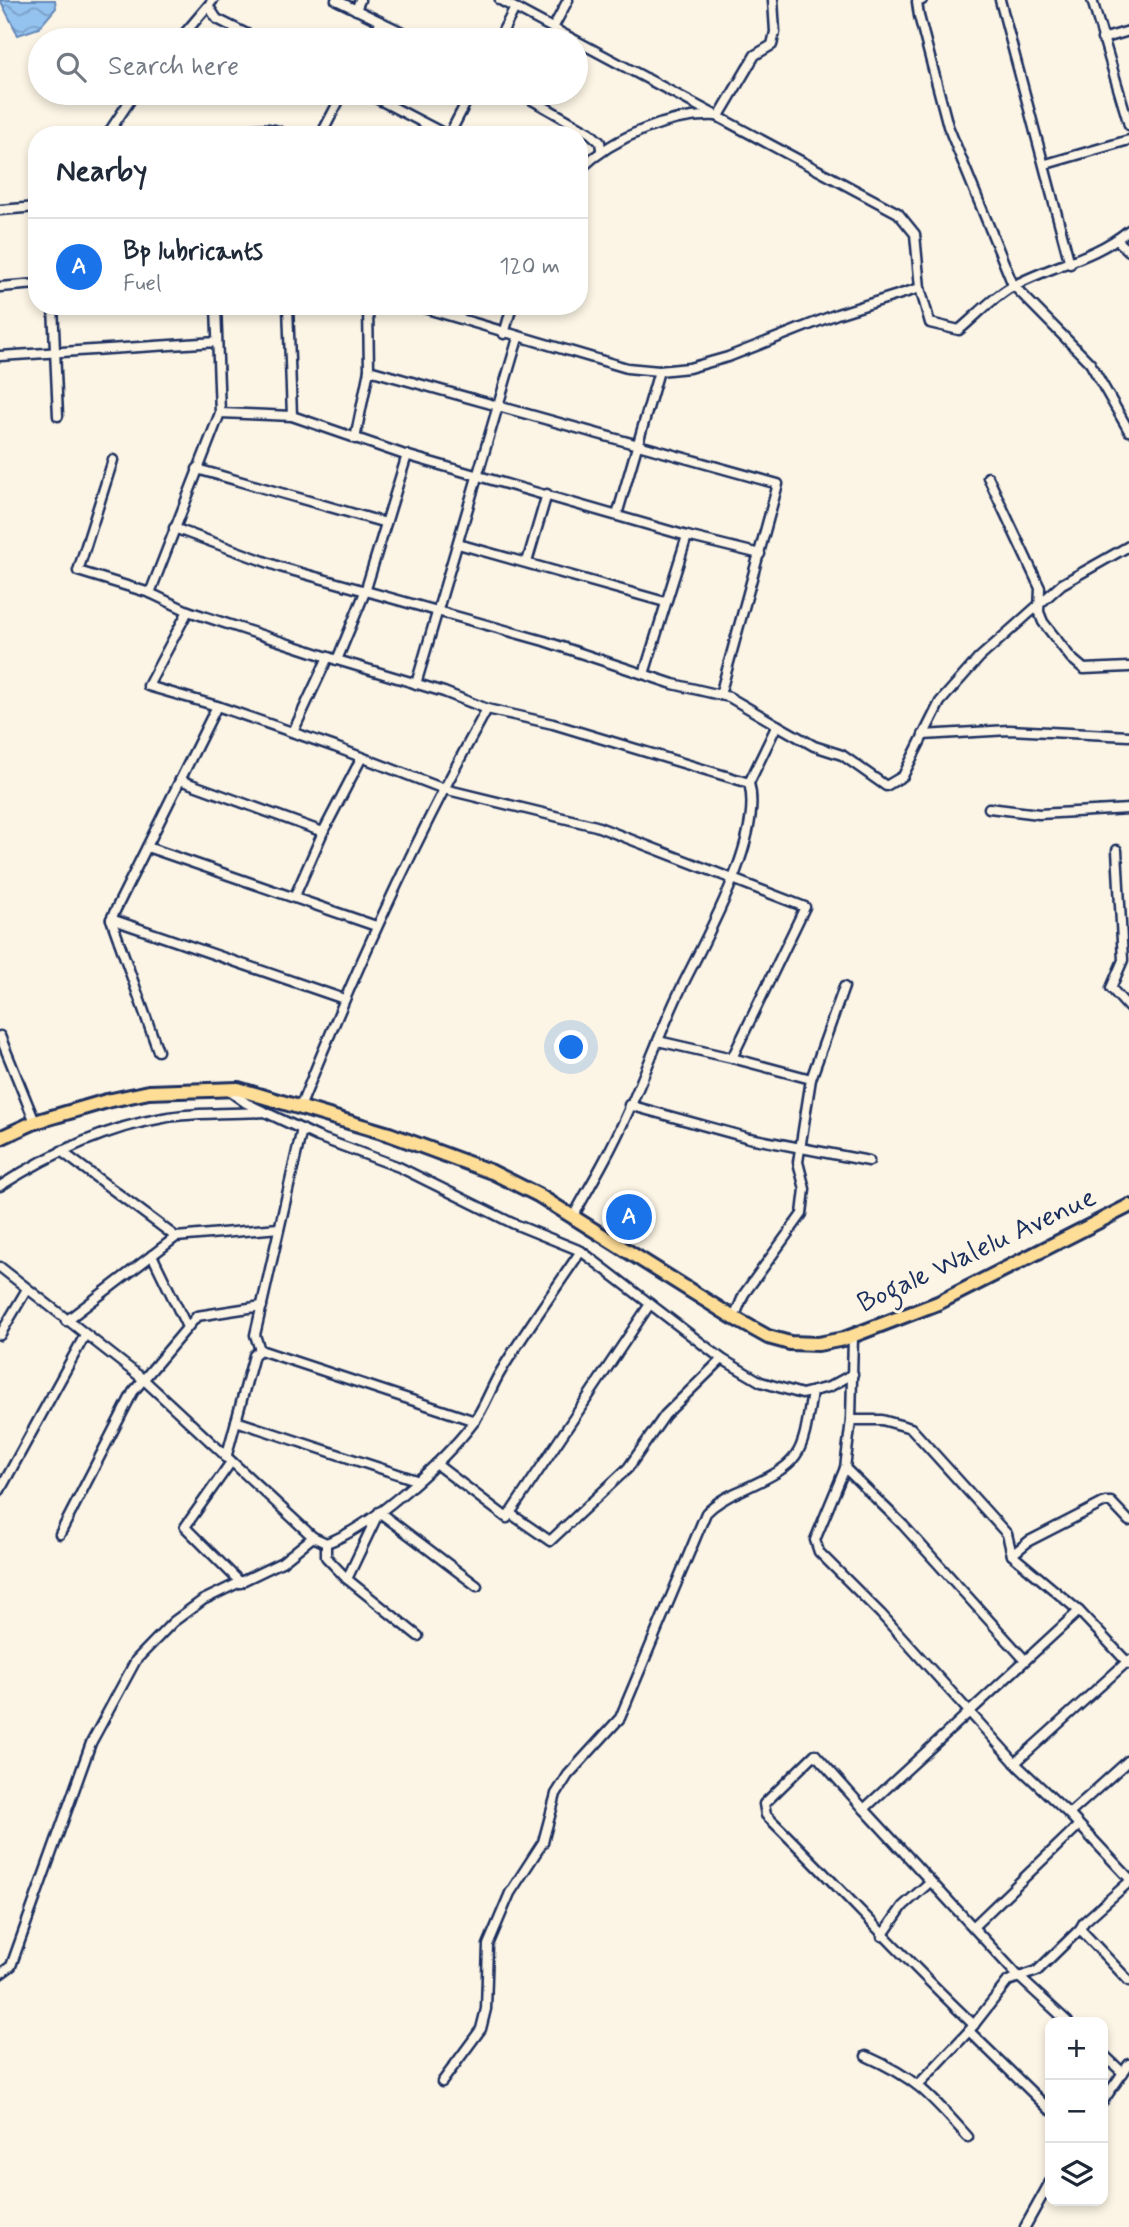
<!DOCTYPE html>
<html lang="en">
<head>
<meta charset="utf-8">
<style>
	:root { --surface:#fff; --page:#f2f2f3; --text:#1f2937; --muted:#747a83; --line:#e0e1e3; --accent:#1a73e8 }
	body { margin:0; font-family:Mynerve,sans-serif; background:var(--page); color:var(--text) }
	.controls { position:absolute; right:21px; bottom:21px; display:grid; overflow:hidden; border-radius:14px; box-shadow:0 4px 10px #0003 }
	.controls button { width:63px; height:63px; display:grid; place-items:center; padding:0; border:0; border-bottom:2px solid var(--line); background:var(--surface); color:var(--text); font:35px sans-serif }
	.you { position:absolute; left:572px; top:1048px; width:24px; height:24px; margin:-18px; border:5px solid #fff; border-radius:50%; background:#1a73e8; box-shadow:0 0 0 10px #1a73e833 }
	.badge { display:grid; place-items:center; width:46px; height:46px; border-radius:50%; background:var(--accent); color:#fff; font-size:23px; font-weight:700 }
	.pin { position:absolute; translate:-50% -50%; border:4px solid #fff; box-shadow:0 2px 7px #0006 }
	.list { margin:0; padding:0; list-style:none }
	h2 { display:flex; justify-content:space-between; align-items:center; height:91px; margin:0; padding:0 28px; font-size:30px }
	h2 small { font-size:23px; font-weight:400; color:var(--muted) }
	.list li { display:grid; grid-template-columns:46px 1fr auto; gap:21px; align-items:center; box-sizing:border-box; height:98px; padding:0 28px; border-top:2px solid var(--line) }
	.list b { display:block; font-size:26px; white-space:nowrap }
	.list p { margin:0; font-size:23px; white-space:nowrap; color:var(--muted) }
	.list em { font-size:23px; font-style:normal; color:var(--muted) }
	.icon { flex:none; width:38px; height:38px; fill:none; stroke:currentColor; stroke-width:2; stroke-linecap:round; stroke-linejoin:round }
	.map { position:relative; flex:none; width:1129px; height:2227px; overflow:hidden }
	.search { position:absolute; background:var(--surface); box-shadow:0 4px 10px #0003; left:28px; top:28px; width:560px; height:77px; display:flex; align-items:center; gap:18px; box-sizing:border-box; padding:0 24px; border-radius:38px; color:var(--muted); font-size:26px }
	.panel { position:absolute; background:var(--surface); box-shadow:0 4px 10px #0003; left:28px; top:126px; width:560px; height:189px; border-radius:28px }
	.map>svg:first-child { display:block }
	.water { fill:url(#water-waves); stroke:#6488b6; stroke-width:2 }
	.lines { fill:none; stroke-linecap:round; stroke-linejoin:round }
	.minor-casing { stroke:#1b2f5e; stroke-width:13 }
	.trunk-casing { stroke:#1b2f5e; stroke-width:18 }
	.minor { stroke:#fcf5e5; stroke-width:8 }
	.trunk { stroke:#fedd96; stroke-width:12 }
	.labels { text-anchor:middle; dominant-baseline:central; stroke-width:6; stroke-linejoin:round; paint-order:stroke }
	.street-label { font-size:28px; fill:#1b2f5e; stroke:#fcf5e5 }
</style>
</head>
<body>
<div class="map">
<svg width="1129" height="2227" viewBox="0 0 1129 2227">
	<defs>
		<pattern id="water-waves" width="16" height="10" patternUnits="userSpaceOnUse" patternTransform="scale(1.75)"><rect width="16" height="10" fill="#95c3f0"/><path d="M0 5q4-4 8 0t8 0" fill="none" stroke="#799fc6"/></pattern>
	</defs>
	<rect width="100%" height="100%" fill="#fcf5e5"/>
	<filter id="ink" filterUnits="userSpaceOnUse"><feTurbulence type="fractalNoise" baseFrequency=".0143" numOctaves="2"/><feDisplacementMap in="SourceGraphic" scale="14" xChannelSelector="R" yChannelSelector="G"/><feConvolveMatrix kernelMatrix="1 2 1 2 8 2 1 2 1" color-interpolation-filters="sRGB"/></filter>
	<g filter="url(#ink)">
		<path class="water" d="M0,0H55L56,8L39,28L18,35Z"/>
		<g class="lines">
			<g class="minor-casing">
				<g id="minor">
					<path d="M336,0L419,40"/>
					<path d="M500,0L898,213L915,234L920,288"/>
					<path d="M922,0L917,2L919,16L948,126L1013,285L1090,363L1129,431"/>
					<path d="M1000,0L1070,264"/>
					<path d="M1092,0L1129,125"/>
					<path d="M209,7L217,19L259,40"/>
					<path d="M356,10L360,0"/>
					<path d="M553,28L568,0"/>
					<path d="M1102,39L1129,31"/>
					<path d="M179,40L213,0"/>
					<path d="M371,40L381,22"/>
					<path d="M498,40L515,8"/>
					<path d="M366,93L447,135"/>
					<path d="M520,93L590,133L600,142L601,149"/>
					<path d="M107,135L135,93"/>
					<path d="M219,135L235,134"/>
					<path d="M235,135C250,127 271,126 286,135"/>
					<path d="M321,135L343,93"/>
					<path d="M449,135L471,93"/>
					<path d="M1046,164L1129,140"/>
					<path d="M579,170C614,137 670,113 719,116L755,55L772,45L775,32L773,0"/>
					<path d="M0,210L37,207"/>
					<path d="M1117,240L1129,251"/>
					<path d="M0,287L37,284"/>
					<path d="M53,306L58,416"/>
					<path d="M288,306L292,416"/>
					<path d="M417,306L627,368L659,371L689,368L728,357L837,314L920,288L930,323L959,330C976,316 995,295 1015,285C1053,265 1095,258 1129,230"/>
					<path d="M504,334L512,306"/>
					<path d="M0,356L217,342"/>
					<path d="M369,370L778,484L720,695"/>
					<path d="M220,413L292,416L402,454L687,536L760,554"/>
					<path d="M355,439L369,370L368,306"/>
					<path d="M113,460L78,571L150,593"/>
					<path d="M197,469L386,523"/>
					<path d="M988,477L1040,588L1039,612L1043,622L1071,658L1084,669L1129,667"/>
					<path d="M617,515L659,371"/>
					<path d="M174,528L280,567L544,641L673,684L729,697L777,725"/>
					<path d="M458,544L665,602"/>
					<path d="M527,562L547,494"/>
					<path d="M188,611L337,660L365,592L407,455"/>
					<path d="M337,660L444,692L487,709L553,724L749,783L777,725L814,746L842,755L886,786L903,776L940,702L979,658L1062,584L1129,546"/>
					<path d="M644,674L687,536"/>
					<path d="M416,684L518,338"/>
					<path d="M217,706L335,747L444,789L596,826L805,907L732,1058L811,1079L798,1162L805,1189L802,1214L744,1294L734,1318"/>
					<path d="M293,732L328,657"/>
					<path d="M923,735L1009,730L1129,736"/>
					<path d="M180,780L323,832"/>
					<path d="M989,808L1039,814L1129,809"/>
					<path d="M147,847L376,926"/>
					<path d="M1117,850L1123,960L1111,988L1129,1008"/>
					<path d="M294,898L323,832L362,757"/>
					<path d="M111,919L344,999"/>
					<path d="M0,1036L35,1122"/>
					<path d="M658,1041L732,1058"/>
					<path d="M158,1051L111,919L217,706L148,686L188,611L150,593L220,413L216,306"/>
					<path d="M811,1079L844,987"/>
					<path d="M228,1090L246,1103L318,1137L399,1167L512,1223L581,1251L722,1359L761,1382L802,1394L829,1387L853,1374"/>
					<path d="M301,1105C355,970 416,837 487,709"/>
					<path d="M629,1105L749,1138L869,1161"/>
					<path d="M302,1129L255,1335L260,1350L475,1421"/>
					<path d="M61,1151L176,1237"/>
					<path d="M0,1186C50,1154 104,1128 163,1118C195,1112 232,1114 265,1112"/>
					<path d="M573,1217C583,1198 594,1180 604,1161C632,1110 651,1054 675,1001C699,949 765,839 749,783"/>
					<path d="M152,1255L187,1327"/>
					<path d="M0,1267L143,1379L313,1537L326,1543C370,1529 445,1460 473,1423C485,1407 491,1387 501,1371C526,1330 554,1291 581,1251"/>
					<path d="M66,1321L176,1237L279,1228"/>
					<path d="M0,1335L27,1289"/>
					<path d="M853,1336L851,1420L845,1468L815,1540L819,1552L881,1614L1019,1767L1069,1814L1129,1878"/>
					<path d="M851,1420H882L911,1428L1007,1534L1012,1555L1079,1611L1129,1664"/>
					<path d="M236,1421L416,1480"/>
					<path d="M226,1458L254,1355L260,1350"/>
					<path d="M231,1462L185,1527L241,1583"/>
					<path d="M436,1464L507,1518L650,1304"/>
					<path d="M845,1468L903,1525L1025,1660"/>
					<path d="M0,1490L85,1335"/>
					<path d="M511,1514L550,1541L628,1468L665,1415L722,1359"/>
					<path d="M60,1534L133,1392L197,1316L262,1306"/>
					<path d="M326,1543V1557L347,1579L418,1636"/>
					<path d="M1012,1555L1029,1541L1105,1502H1111L1129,1521"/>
					<path d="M347,1579L379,1512L477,1586"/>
					<path d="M1015,1763L1129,1660"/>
					<path d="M864,1809L1018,1976L1068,2022"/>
					<path d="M1069,1814L1129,1760"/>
					<path d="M1129,1882L1084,1922L1080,1929L1129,1981"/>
					<path d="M974,1926L1078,1826"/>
					<path d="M882,1936L903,1906L930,1882"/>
					<path d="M0,1974L11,1966L91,1743L136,1660L173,1622L203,1600L282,1562L313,1537"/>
					<path d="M974,2025C902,1957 837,1884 766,1815L764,1804L815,1754L864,1809L1079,1611"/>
					<path d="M1103,2054L1123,2073"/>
					<path d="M866,2056C918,2079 931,2096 968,2137"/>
					<path d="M442,2082L481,2029L486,2009L488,1945L510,1893L543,1842L556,1794L568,1775L620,1718L706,1513C716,1502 728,1496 742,1490C803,1462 802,1457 812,1392"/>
					<path d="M918,2085L969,2031"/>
					<path d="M1103,2101L1129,2064"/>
					<path d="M1050,2110L969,2031L1008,1981L1037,1971L1080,1929"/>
					<path d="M1025,2227L1050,2182"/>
				</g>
			</g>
			<g class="trunk-casing">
				<path id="trunk" d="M0,1138L35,1122L107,1101L149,1092L238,1089L389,1134L492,1172L538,1195L734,1318L768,1337L790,1343L818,1344L844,1339L938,1303L1129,1206"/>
			</g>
			<use href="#minor" class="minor"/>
			<use href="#trunk" class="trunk"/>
		</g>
	</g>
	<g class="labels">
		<g class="street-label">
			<text transform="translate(977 1251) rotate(-25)">Bogale Walelu Avenue</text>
		</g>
	</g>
</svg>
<div class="controls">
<button>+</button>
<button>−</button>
<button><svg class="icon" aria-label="layers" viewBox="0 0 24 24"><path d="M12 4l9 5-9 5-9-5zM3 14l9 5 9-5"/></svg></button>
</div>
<div class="you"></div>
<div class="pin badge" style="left:629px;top:1217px">A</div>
<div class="search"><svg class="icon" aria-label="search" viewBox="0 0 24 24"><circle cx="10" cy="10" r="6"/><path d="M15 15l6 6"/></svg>Search here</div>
<section class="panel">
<h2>Nearby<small></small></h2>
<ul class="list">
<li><span class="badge">A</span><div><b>Bp lubricants</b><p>Fuel</p></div><em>120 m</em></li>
</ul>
</section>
</div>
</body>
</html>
